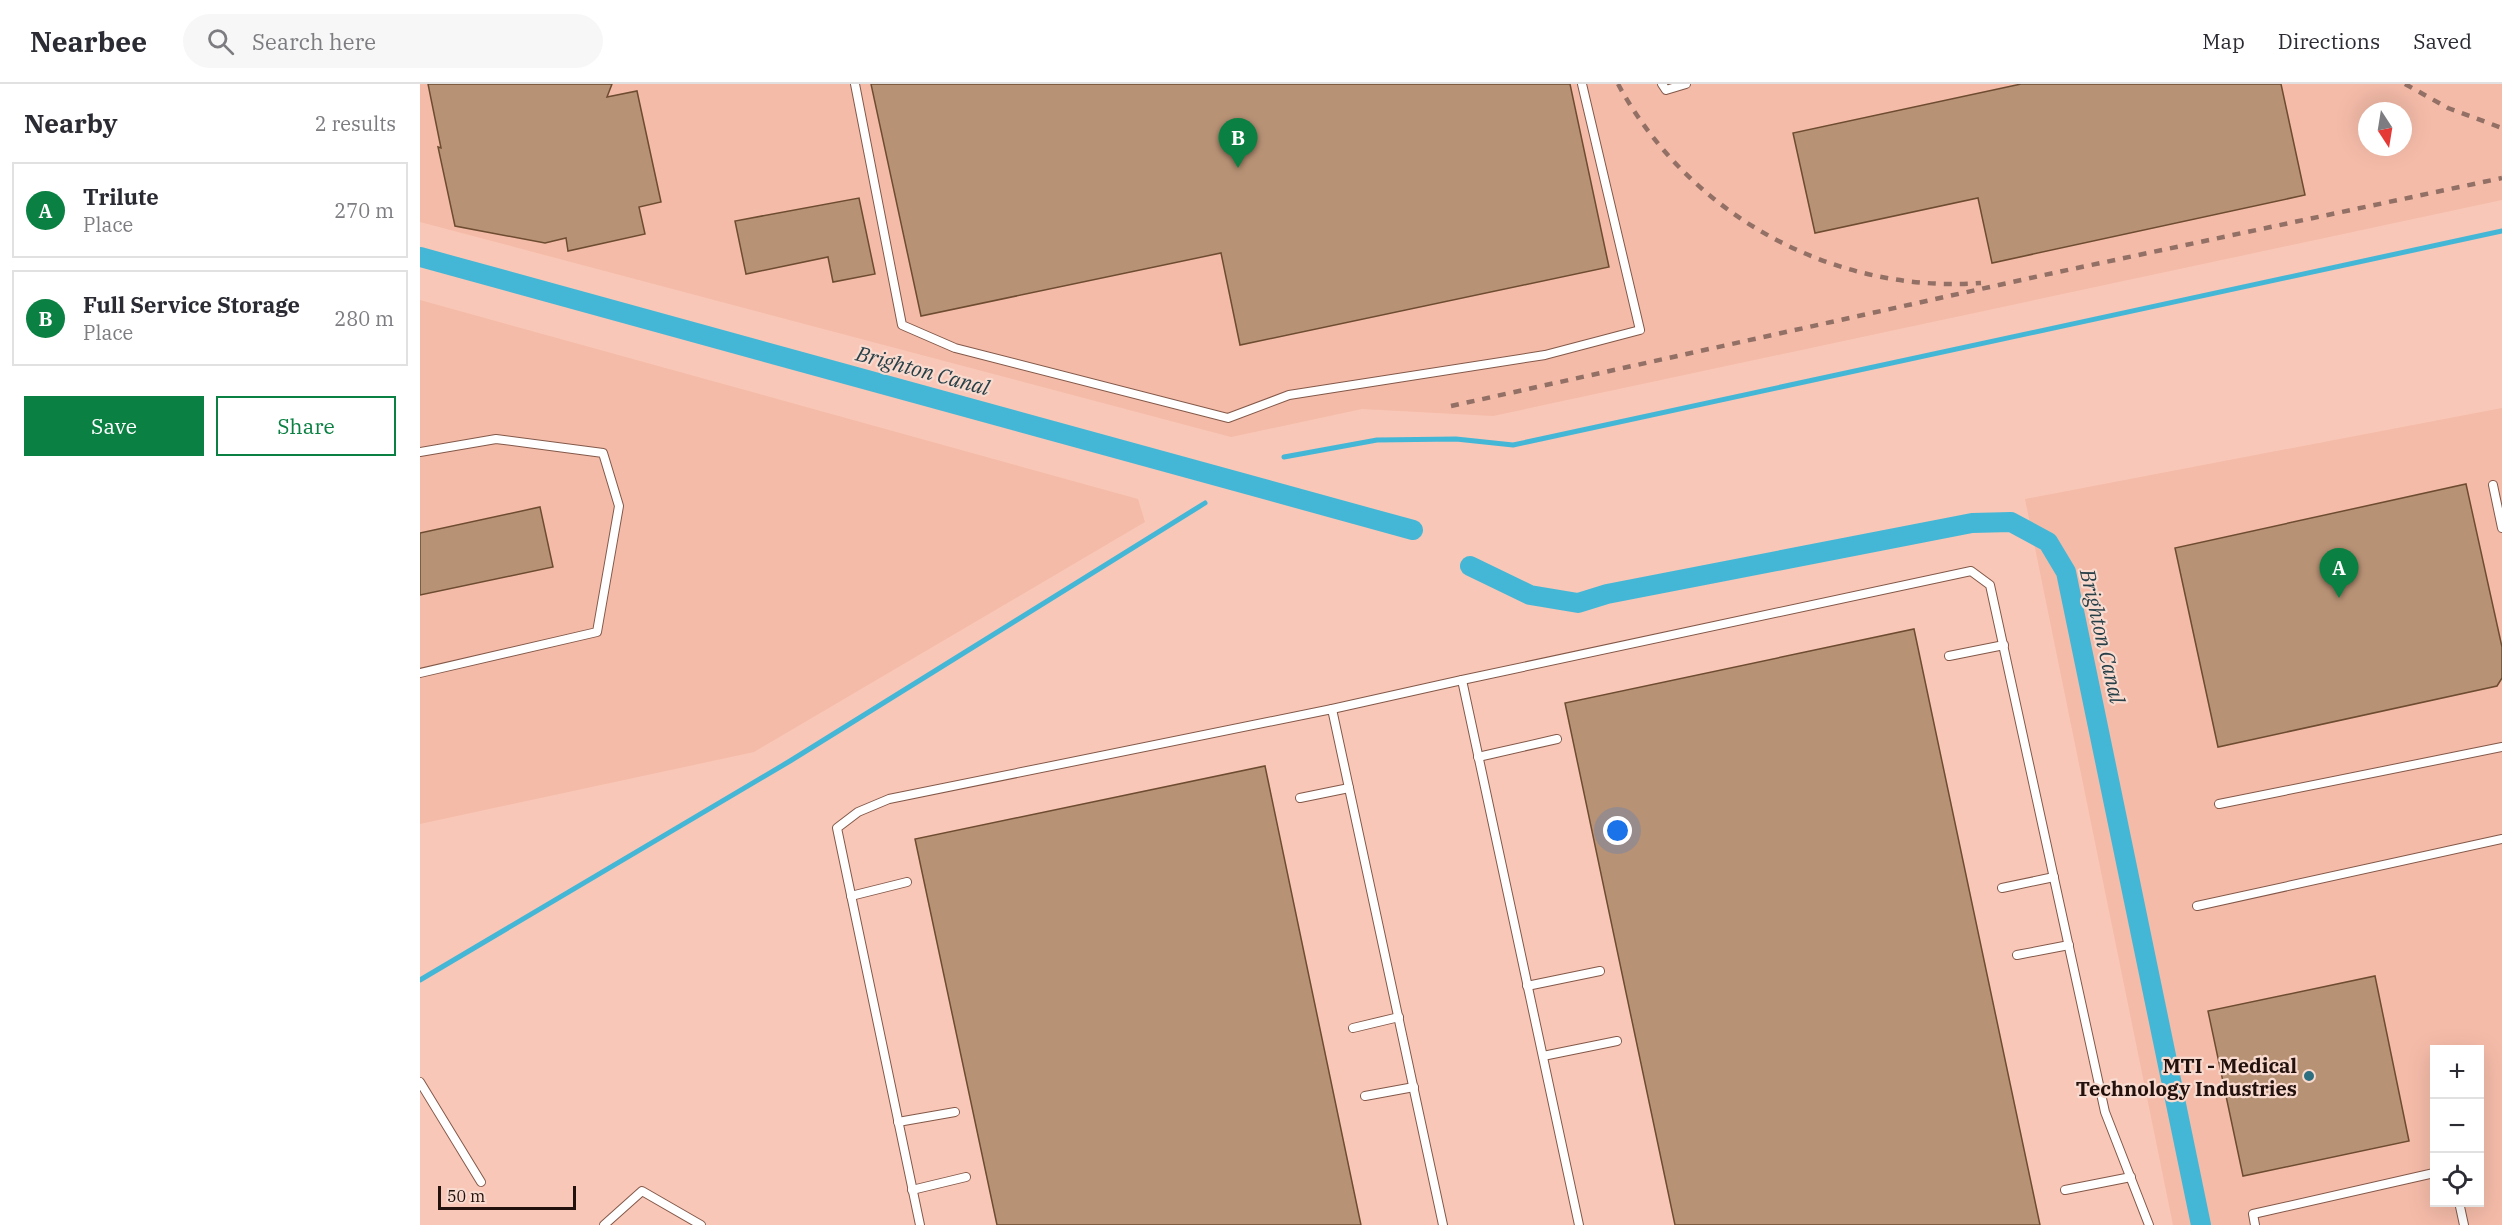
<!DOCTYPE html>
<html lang="en">
<head>
<meta charset="utf-8">
<style>
	:root { --surface:#fff; --page:#f7f7f7; --text:#2b2b33; --muted:#7c7c81; --line:#e1e1e2; --accent:#0b8043 }
	body { margin:0; font-family:"IBM Plex Serif",serif; background:var(--page); color:var(--text) }
	.controls { position:absolute; right:18px; bottom:18px; display:grid; overflow:hidden; border-radius:0px; box-shadow:0 6px 24px #0002 }
	.controls button { width:54px; height:54px; display:grid; place-items:center; padding:0; border:0; border-bottom:2px solid var(--line); background:var(--surface); color:var(--text); font:30px sans-serif }
	.compass { position:absolute; left:1938px; top:18px; width:54px; height:54px; border-radius:50%; background:var(--surface); box-shadow:0 6px 24px #0002; rotate:168deg }
	.scale { position:absolute; left:18px; bottom:15px; width:138px; box-sizing:border-box; padding-left:6px; border:3px solid #22110c; border-top:0; font-size:16px; line-height:21px; white-space:nowrap; color:#22110c; -webkit-text-stroke:4px #f8dacf; paint-order:stroke }
	.you { position:absolute; left:1198px; top:747px; width:21px; height:21px; margin:-15px; border:4px solid #fff; border-radius:50%; background:#1a73e8; box-shadow:0 0 0 9px #1a73e833 }
	.badge { display:grid; place-items:center; width:39px; height:39px; border-radius:50%; background:var(--accent); color:#fff; font-size:20px; font-weight:700 }
	.pin { position:absolute; translate:-50% -50px; filter:drop-shadow(0 2px 3px #0008) }
	.pin::after { content:''; position:absolute; top:32px; width:21px; height:18px; background:inherit; clip-path:polygon(0 0,100% 0,50% 100%) }
	.list { margin:0; padding:0; list-style:none }
	h2 { display:flex; justify-content:space-between; align-items:center; height:78px; margin:0; padding:0 24px; font-size:26px }
	h2 small { font-size:20px; font-weight:400; color:var(--muted) }
	.list li { display:grid; grid-template-columns:39px 1fr auto; gap:18px; align-items:center; box-sizing:border-box; height:96px; margin:0 12px 12px; padding:0 12px; border:2px solid var(--line); border-radius:0px }
	.list b { display:block; font-size:22px; white-space:nowrap }
	.list p { margin:0; font-size:20px; white-space:nowrap; color:var(--muted) }
	.list em { font-size:20px; font-style:normal; color:var(--muted) }
	.actions { display:flex; gap:12px; padding:18px 24px }
	.actions a { flex:1; padding:14px 0; border:2px solid var(--accent); border-radius:0px; text-align:center; font-size:21px; color:var(--accent) }
	.actions .main { background:var(--accent); color:#fff }
	.icon { flex:none; width:33px; height:33px; fill:none; stroke:currentColor; stroke-width:2; stroke-linecap:round; stroke-linejoin:round }
	.map { position:relative; flex:none; width:2082px; height:1141px; overflow:hidden }
	header { display:flex; align-items:center; gap:36px; box-sizing:border-box; height:84px; padding:0 30px; background:var(--surface); border-bottom:2px solid var(--line) }
	header strong { font-size:28px }
	nav { display:flex; gap:33px; margin-inline-start:auto; font-size:21px }
	.search { width:420px; height:54px; background:var(--page); display:flex; align-items:center; gap:15px; box-sizing:border-box; padding:0 21px; border-radius:33px; color:var(--muted); font-size:22px }
	main { display:flex }
	aside { flex:1; background:var(--surface) }
	.map>svg:first-child { display:block }
	.built { fill:#f4bba8; fill-rule:evenodd }
	.lines { fill:none; stroke-linecap:round; stroke-linejoin:round }
	.stream { stroke:#45b7d6; stroke-width:5 }
	.canal { stroke:#45b7d6; stroke-width:20 }
	.building { fill:#b89275; stroke:#6e4c31; stroke-width:1.5 }
	.lane-casing { stroke:#835849; stroke-width:10 }
	.lane { stroke:#fff; stroke-width:8 }
	.rail { stroke:#927065; stroke-width:4.5; stroke-dasharray:8 8; stroke-linecap:butt }
	.poi-dot { fill:#2d6f81; stroke:#f8dacf; stroke-width:2 }
	.labels { text-anchor:middle; dominant-baseline:central; stroke-width:4.5; stroke-linejoin:round; paint-order:stroke }
	.poi-label { font-size:20px; font-weight:bold; fill:#22110c; stroke:#f8dacf; text-anchor:end }
	.water-label { font-size:21px; font-style:italic; fill:#274048; stroke:#f8dacf }
</style>
</head>
<body>
<header>
<strong>Nearbee</strong>
<div class="search"><svg class="icon" aria-label="search" viewBox="0 0 24 24"><circle cx="10" cy="10" r="6"/><path d="M15 15l6 6"/></svg>Search here</div>
<nav><a>Map</a><a>Directions</a><a>Saved</a></nav>
</header>
<main>
<aside>
<h2>Nearby<small>2 results</small></h2>
<ul class="list">
<li><span class="badge">A</span><div><b>Trilute</b><p>Place</p></div><em>270 m</em></li>
<li><span class="badge">B</span><div><b>Full Service Storage</b><p>Place</p></div><em>280 m</em></li>
</ul>
<div class="actions"><a class="main">Save</a><a>Share</a></div>
</aside>
<div class="map">
<svg width="2082" height="1141" viewBox="0 0 2082 1141">
	<rect width="100%" height="100%" fill="#f9c7b7"/>
	<g class="built">
		<path d="M0,0H2082V116L1073,332L942,325L811,353L0,138ZM1947,27H1983V63H1947Z"/>
		<path d="M0,216L718,415L725,438L334,668L0,740Z"/>
		<path d="M2082,324V1141H1753L1605,415ZM2014,966H2060V1118H2014Z"/>
	</g>
	<g class="lines">
		<g class="stream">
			<path d="M864,373L957,356L1036,355L1093,361L2082,147"/>
			<path d="M0,896L370,677L785,419"/>
		</g>
		<g class="canal">
			<path d="M0,173L993,446"/>
			<path d="M1050,482L1110,511L1158,519L1187,510L1552,439L1591,438L1628,458L1646,488L1781,1141"/>
		</g>
	</g>
	<g class="building">
		<path d="M8,0H192L187,13L217,7L241,118L219,123L225,150L148,167L146,154L125,159L35,142L18,63L21,64Z"/>
		<path d="M451,0H1150L1189,183L820,261L801,169L501,232Z"/>
		<path d="M1601,0H1861L1885,111L1572,179L1558,114L1395,149L1373,49Z"/>
		<path d="M439,114L455,190L413,198L408,173L326,190L315,137Z"/>
		<path d="M2046,400L2082,563V594L2077,602L1798,663L1755,464Z"/>
		<path d="M120,423L133,483L0,511V449Z"/>
		<path d="M1494,545L1620,1141H1255L1145,619Z"/>
		<path d="M845,682L941,1141H577L495,755Z"/>
		<path d="M1955,892L1989,1057L1823,1092L1788,927Z"/>
	</g>
	<g class="lines">
		<g class="lane-casing">
			<g id="lane">
				<path d="M435,0L482,241L535,264L808,334L869,311L1125,271L1220,246L1162,0"/>
				<path d="M1242,0L1246,6L1266,0"/>
				<path d="M0,368L76,355L183,369L199,422L177,548L0,589"/>
				<path d="M2073,401L2082,444"/>
				<path d="M1529,572L1584,561"/>
				<path d="M912,625L1042,596"/>
				<path d="M1058,673L1137,655"/>
				<path d="M880,714L929,704"/>
				<path d="M1799,720L2082,663"/>
				<path d="M1582,804L1634,793"/>
				<path d="M431,812L487,798"/>
				<path d="M1777,822L2082,755"/>
				<path d="M1597,871L1649,861"/>
				<path d="M1107,902L1180,887"/>
				<path d="M933,944L979,933"/>
				<path d="M1123,972L1197,957"/>
				<path d="M0,998L61,1098"/>
				<path d="M945,1012L994,1003"/>
				<path d="M478,1038L535,1028"/>
				<path d="M492,1106L546,1093"/>
				<path d="M1645,1106L1711,1093"/>
				<path d="M2039,1118L2044,1141"/>
				<path d="M184,1141L222,1107L281,1141"/>
				<path d="M500,1141L417,744L438,728L469,715L912,625L1023,1141"/>
				<path d="M1159,1141L1042,596L1551,487L1570,501L1685,1028L1729,1141"/>
				<path d="M1835,1141L1833,1130L2014,1089"/>
			</g>
		</g>
		<use href="#lane" class="lane"/>
		<g class="rail">
			<path d="M1198,0C1269,131 1413,210 1561,199"/>
			<path d="M1985,0L2028,24L2082,44"/>
			<path d="M1031,322L1624,191L2082,94"/>
		</g>
	</g>
	<circle class="poi-dot" cx="1889" cy="992" r="6"/>
	<g class="labels">
		<g class="poi-label">
			<text x="1877" y="981">MTI - Medical<tspan x="1877" dy="23">Technology Industries</tspan></text>
		</g>
		<g class="water-label">
			<text transform="translate(503 286) rotate(15)">Brighton Canal</text>
			<text transform="translate(1683 552) rotate(77)">Brighton Canal</text>
		</g>
	</g>
</svg>
<div class="controls">
<button>+</button>
<button>−</button>
<button><svg class="icon" aria-label="locate" viewBox="0 0 24 24"><circle cx="12" cy="12" r="6"/><path d="M12 2v4M12 18v4M2 12h4M18 12h4"/></svg></button>
</div>
<svg class="compass" viewBox="-18 -18 36 36"><path d="M0-13l5 13h-10z" fill="#e53935"/><path d="M0 13l5-13h-10z" fill="#7c7c81"/></svg>
<div class="scale">50 m</div>
<div class="you"></div>
<div class="pin badge" style="left:1919px;top:514px">A</div>
<div class="pin badge" style="left:818px;top:84px">B</div>
</div>
</main>
</body>
</html>
